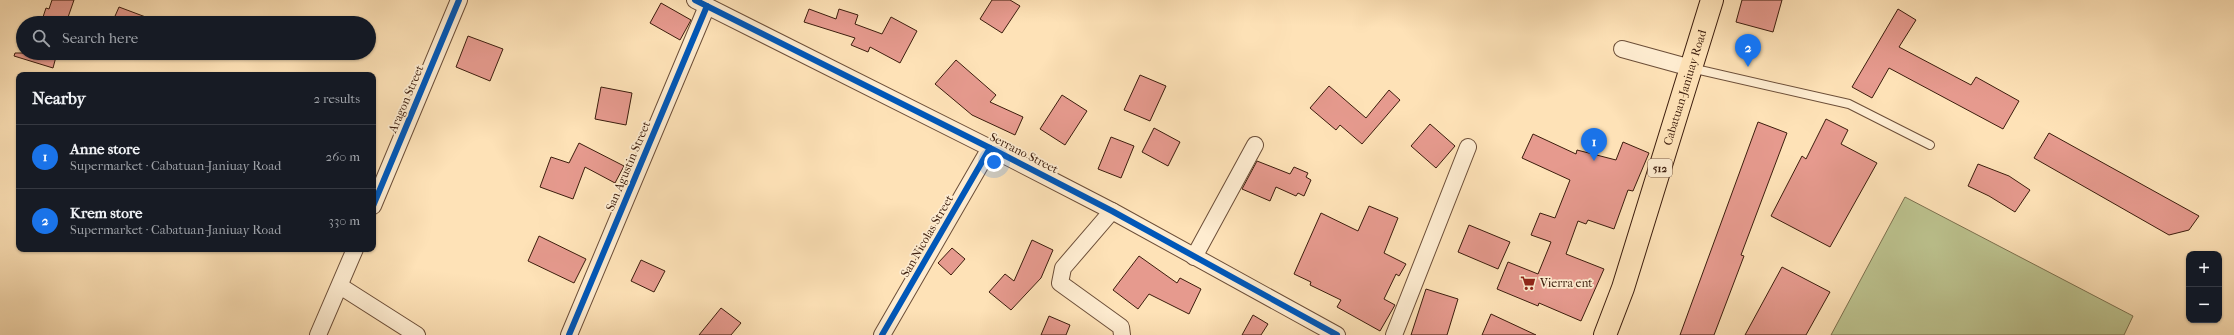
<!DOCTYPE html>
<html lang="en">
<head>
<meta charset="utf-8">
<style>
	:root { --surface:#171b24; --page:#20242c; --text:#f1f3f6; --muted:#9ea1a6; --line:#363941; --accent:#1a73e8 }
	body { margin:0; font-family:"IM FELL French Canon",serif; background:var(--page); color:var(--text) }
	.controls { position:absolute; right:12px; bottom:12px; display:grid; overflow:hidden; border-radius:8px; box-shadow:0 1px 3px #0004 }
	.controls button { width:36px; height:36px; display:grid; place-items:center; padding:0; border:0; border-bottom:1px solid var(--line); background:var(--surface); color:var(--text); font:20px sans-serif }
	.you { position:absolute; left:994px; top:162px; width:14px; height:14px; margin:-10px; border:3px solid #fff; border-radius:50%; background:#1a73e8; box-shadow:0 0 0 6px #1a73e833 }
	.badge { display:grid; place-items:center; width:26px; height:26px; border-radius:50%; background:var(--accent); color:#fff; font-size:13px; font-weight:700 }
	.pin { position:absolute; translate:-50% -33px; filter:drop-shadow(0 1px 2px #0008) }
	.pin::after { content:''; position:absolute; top:21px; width:14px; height:12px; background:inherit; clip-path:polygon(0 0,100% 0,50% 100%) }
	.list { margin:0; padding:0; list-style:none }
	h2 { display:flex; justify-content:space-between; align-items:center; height:52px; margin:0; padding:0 16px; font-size:17px }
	h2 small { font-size:13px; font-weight:400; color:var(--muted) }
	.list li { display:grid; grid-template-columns:26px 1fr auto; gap:12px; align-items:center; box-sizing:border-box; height:64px; padding:0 16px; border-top:1px solid var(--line) }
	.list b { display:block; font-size:15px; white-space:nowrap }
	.list p { margin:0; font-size:13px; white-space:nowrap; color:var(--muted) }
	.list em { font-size:13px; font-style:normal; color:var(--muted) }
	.icon { flex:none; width:22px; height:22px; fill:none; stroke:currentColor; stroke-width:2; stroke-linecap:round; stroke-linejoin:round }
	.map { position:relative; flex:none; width:2234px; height:335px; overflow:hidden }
	.search { position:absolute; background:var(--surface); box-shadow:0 1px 3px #0004; left:16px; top:16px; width:360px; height:44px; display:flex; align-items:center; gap:10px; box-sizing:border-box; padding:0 14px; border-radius:22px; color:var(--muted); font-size:15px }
	.panel { position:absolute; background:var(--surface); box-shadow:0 1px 3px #0004; left:16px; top:72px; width:360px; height:180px; border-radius:8px }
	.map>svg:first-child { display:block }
	.green { fill:#bdc490; stroke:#7c704e }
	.building { fill:#e69a8e; stroke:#3c1d0d }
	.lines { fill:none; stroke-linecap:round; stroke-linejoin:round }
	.service-casing { stroke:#6c4e38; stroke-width:10 }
	.minor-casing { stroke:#6c4e38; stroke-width:18 }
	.primary-casing { stroke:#3c1d0d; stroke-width:24 }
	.service { stroke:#feecd0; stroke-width:8 }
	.minor { stroke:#feecd0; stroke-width:16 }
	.primary { stroke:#fee2b7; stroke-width:22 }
	.cycleway-casing { stroke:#feecd0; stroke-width:8 }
	.cycleway { stroke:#0057b8; stroke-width:6 }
	.labels { text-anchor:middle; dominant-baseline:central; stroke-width:3.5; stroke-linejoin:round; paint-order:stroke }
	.shield { fill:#feecd0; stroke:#765b48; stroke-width:1 }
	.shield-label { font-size:11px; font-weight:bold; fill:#3c1d0d }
	.street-label { font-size:12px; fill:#3c1d0d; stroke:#feecd0 }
	.poi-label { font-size:12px; fill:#3c1d0d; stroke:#feecd0; text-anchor:start }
</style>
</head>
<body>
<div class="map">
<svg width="2234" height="335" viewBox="0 0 2234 335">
	<rect width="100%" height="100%" fill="#fee2b7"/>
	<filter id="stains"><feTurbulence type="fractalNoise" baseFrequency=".005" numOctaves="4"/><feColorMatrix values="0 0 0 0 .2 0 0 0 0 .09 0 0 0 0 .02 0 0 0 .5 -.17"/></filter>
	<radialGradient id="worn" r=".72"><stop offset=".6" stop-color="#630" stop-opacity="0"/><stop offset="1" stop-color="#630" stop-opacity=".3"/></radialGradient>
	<path class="green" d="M1905,197L2133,316L2124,335H1831Z"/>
	<g class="building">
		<path d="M52,0H74L66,23H41L46,8L49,9Z"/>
		<path d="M992,0H1010L1020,6L1002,33L980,19Z"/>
		<path d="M1742,0H1782L1773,32L1736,22Z"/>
		<path d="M661,3L691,20L680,40L650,23Z"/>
		<path d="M119,7L159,22V23H112Z"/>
		<path d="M809,9L836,19L839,9L858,15L855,24L882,34L891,17L917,31L900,63L870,47L868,52L851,45L855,38L804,22Z"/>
		<path d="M1898,9L1916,20L1899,47L1971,85L1976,77L2019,101L2003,129L1889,68L1872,98L1852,87Z"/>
		<path d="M468,36L503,49L490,81L456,67Z"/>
		<path d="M15,53H57L53,68L14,56Z"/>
		<path d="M956,60L996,95L990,102L1023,117L1015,135L972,115L935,84Z"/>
		<path d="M1140,75L1166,86L1150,121L1124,110Z"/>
		<path d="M1329,86L1366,118L1389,90L1400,100L1362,144L1340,125L1336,130L1310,108Z"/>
		<path d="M601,87L632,93L626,125L595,119Z"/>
		<path d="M1062,95L1087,111L1065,145L1040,129Z"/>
		<path d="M1826,119L1848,130L1841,144L1877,163L1830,247L1771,216L1802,156L1806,159Z"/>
		<path d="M1758,122L1787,133L1741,255L1744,256L1714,335H1680Z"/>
		<path d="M1430,124L1455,146L1436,168L1411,146Z"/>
		<path d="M1154,128L1180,142L1168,166L1142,152Z"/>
		<path d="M2049,133L2199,216L2189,230L2169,235L2034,158Z"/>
		<path d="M1533,134L1576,154L1577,150L1616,160L1623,142L1649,153L1633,191L1628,190L1614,229L1588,220L1586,224L1578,221L1566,254L1604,269L1581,321L1539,303L1538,306L1497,289L1508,262L1538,274L1551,242L1531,235L1540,213L1555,218L1570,180L1522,158Z"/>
		<path d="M1111,137L1134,146L1121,178L1098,169Z"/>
		<path d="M579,143L624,166L615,183L585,167L573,199L540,187L551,157L569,163Z"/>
		<path d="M1257,161L1290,174L1294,167L1308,173L1306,177L1311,180L1304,196L1298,193L1296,196L1276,187L1270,201L1242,189Z"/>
		<path d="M1978,164L2009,176L2030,190L2015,212L1989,196L1968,186Z"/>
		<path d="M1369,206L1398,218L1384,253L1406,264L1399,276L1396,274L1384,299L1395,305L1380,331L1337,307L1341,300L1310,285L1311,282L1294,274L1321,213L1358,231Z"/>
		<path d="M1469,225L1510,242L1498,269L1458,252Z"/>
		<path d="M539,236L586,259L574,283L528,261Z"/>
		<path d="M1032,240L1053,250L1041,278L1011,310L989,292L1005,274L1014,281Z"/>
		<path d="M952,248L965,259L951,275L938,263Z"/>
		<path d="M1139,256L1177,283L1180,278L1201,289L1189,314L1149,294L1138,309L1113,290Z"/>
		<path d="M641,260L665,271L654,292L631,281Z"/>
		<path d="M1782,267L1830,292L1806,335H1745Z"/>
		<path d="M1426,289L1458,299L1447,335H1411Z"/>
		<path d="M721,308L741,323L731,335H699Z"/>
		<path d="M1491,314L1536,335H1482Z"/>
		<path d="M1253,315L1268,324L1261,335H1242Z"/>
		<path d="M1049,316L1070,325L1066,335H1041Z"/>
	</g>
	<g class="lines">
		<g class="service-casing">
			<path id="service" d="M1691,68L1849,104L1930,145"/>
		</g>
		<g class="minor-casing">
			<g id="minor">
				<path d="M695,0L990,148L1112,211L1337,335"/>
				<path d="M1622,49L1691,68"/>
				<path d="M373,206L459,0"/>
				<path d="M1112,211L1063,268L1060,283L1121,327L1122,335"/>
				<path d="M1194,257L1255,145"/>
				<path d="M340,286L417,335"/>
				<path d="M318,335L355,249"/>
				<path d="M569,335L707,6"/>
				<path d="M882,335L990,148"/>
				<path d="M1394,335L1468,147"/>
			</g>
		</g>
		<g class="primary-casing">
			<g id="primary">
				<path id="s1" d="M1605,335L1623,288L1712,0"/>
			</g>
		</g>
		<use href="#service" class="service"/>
		<use href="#minor" class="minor"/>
		<use href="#primary" class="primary"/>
		<g class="cycleway-casing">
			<g id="cycleway">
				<path d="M695,0L990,148L1112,211L1337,335"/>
				<path d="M373,206L459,0"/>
				<path d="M569,335L707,6"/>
				<path d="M882,335L990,148"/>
			</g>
		</g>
		<use href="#cycleway" class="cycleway"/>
	</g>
	<defs>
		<g id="supermarket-bare" transform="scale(1.2)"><path d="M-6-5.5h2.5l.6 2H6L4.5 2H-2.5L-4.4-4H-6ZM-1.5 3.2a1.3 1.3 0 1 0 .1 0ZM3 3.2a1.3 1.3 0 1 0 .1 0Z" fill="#8f2418" stroke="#feecd0" stroke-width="2.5" paint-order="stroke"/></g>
	</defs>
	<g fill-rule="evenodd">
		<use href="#supermarket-bare" x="1528" y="283"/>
	</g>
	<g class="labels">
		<rect class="shield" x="1648" y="159" width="24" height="18" rx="3"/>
		<g class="shield-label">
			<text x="1660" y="168">512</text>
		</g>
		<g class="street-label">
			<text stroke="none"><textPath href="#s1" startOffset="260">Cabatuan-Janiuay Road</textPath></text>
			<text transform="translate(406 99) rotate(-67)">Aragon Street</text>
			<text transform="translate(1024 153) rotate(27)">Serrano Street</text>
			<text transform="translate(628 166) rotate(-67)">San Agustin Street</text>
			<text transform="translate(927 236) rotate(-60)">San Nicolas Street</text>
		</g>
		<g class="poi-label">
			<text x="1540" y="283">Vierra ent</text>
		</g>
	</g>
	<rect width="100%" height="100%" filter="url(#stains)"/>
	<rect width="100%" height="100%" fill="url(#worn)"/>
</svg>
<div class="controls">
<button>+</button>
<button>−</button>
</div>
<div class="you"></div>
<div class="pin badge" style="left:1594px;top:161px">1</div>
<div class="pin badge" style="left:1748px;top:67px">2</div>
<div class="search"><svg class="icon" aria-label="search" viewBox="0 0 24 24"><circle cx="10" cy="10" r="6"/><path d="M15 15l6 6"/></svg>Search here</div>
<section class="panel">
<h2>Nearby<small>2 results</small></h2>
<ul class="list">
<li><span class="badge">1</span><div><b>Anne store</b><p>Supermarket · Cabatuan-Janiuay Road</p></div><em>260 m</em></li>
<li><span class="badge">2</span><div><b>Krem store</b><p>Supermarket · Cabatuan-Janiuay Road</p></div><em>330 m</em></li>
</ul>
</section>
</div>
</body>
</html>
